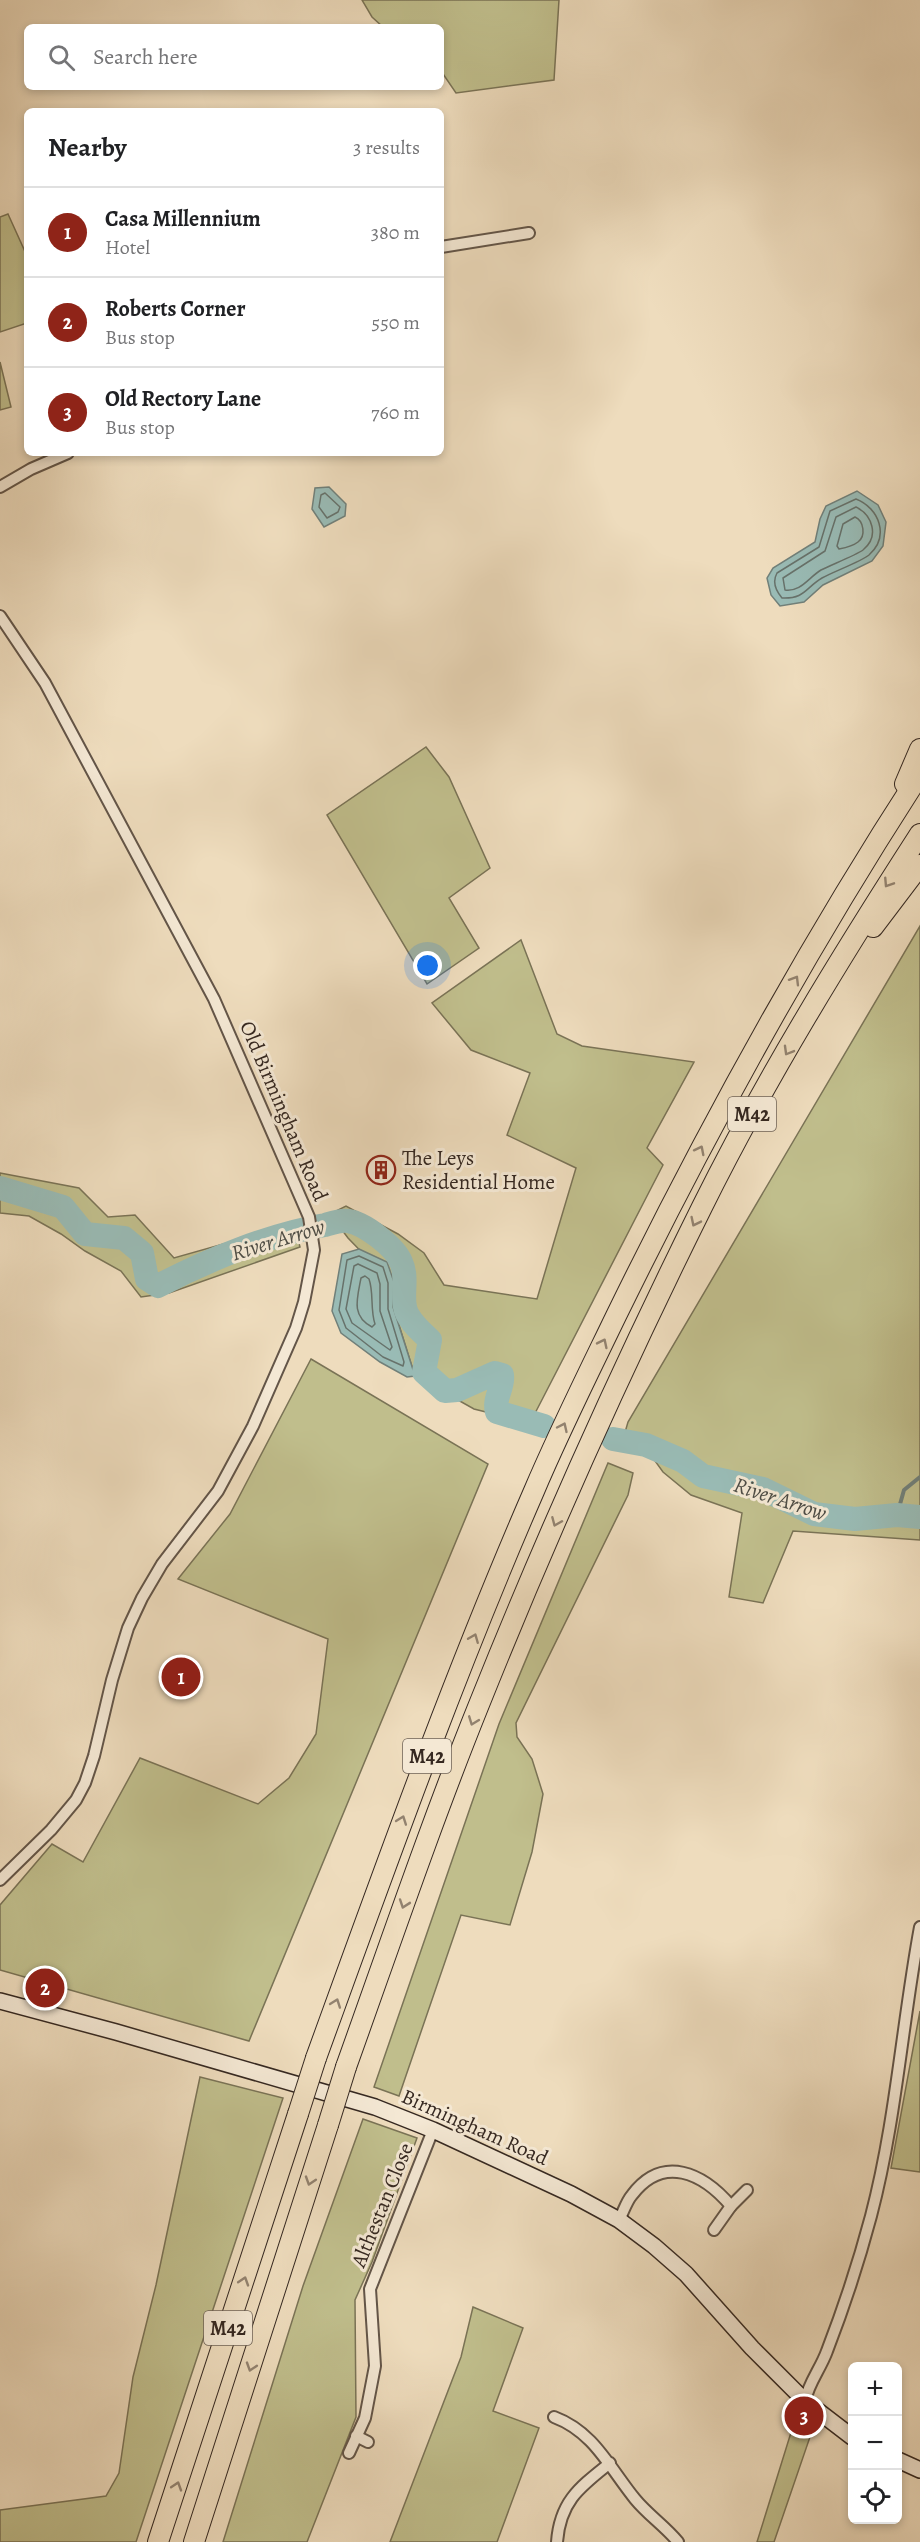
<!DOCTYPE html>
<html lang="en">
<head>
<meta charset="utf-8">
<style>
	:root { --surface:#fff; --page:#f2f2f2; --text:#202124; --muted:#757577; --line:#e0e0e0; --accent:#8f2418 }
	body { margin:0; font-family:Alegreya,serif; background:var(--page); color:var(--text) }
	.controls { position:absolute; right:18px; bottom:18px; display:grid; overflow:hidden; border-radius:9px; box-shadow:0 3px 9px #0003 }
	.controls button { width:54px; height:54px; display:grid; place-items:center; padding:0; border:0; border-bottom:2px solid var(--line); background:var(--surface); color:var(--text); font:30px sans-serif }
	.you { position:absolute; left:428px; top:966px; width:21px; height:21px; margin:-15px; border:4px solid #fff; border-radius:50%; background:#1a73e8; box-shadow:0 0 0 9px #1a73e833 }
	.badge { display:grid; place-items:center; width:39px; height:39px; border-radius:50%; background:var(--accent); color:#fff; font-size:20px; font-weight:700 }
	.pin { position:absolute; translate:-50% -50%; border:3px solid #fff; box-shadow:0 2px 6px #0006 }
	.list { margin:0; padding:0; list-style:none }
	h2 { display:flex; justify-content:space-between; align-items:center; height:78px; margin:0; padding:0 24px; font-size:26px }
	h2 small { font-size:20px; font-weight:400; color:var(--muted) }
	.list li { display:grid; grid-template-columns:39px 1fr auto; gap:18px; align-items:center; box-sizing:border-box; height:90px; padding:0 24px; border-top:2px solid var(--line) }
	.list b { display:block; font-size:22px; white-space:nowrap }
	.list p { margin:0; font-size:20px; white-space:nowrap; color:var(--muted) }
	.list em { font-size:20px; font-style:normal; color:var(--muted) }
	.icon { flex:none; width:33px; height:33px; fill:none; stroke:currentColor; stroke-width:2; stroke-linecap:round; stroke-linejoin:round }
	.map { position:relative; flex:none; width:920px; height:2542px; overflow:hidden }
	.search { position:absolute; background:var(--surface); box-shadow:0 3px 9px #0003; left:24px; top:24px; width:420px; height:66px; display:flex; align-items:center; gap:15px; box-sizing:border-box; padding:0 21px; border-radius:9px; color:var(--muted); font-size:22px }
	.panel { position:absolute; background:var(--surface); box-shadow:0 3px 9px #0003; left:24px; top:108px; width:420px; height:348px; border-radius:9px }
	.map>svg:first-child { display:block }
	.green { fill:#c0be8c; stroke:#7a7356; stroke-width:1.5 }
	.water { fill:#99bbb5; stroke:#71807a; stroke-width:1.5 }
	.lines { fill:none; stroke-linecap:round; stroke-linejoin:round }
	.shore { stroke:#67726b; stroke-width:1.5 }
	.stream { stroke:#71807a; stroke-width:4 }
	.river { stroke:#99bbb5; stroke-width:24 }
	.minor-casing { stroke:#635548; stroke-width:14 }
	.secondary-casing { stroke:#352821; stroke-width:18 }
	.motorway-casing { stroke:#352821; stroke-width:22 }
	.minor { stroke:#f4e8d4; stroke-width:10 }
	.secondary { stroke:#f4e8d4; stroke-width:15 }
	.motorway { stroke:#eedcbd; stroke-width:20 }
	.motorway-bridge-casing { stroke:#352821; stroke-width:22; stroke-linecap:butt }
	.motorway-bridge { stroke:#eedcbd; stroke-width:20 }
	.oneway { stroke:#92826f }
	.labels { text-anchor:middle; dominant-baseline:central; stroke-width:6; stroke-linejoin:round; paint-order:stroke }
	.shield { fill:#f4e8d4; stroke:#6e6257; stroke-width:1.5 }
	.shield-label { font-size:20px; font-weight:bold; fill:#352821 }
	.street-label { font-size:21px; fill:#352821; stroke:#f4e8d4 }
	.poi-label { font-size:21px; fill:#352821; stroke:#f4e8d4; text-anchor:start }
	.water-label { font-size:22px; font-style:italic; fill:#4e4d46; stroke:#f4e8d4 }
</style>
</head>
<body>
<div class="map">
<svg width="920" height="2542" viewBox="0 0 920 2542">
	<rect width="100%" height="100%" fill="#eedcbd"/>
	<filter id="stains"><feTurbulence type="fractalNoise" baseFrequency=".00333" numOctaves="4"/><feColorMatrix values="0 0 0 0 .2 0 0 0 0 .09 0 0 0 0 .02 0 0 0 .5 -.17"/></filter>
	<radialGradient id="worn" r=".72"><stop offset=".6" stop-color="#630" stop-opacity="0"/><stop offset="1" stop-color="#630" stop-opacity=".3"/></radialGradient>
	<g class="green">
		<path d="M362,0H559L554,80L456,93L441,71V27H383L372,17Z"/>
		<path d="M8,214L27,256V323L0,332V217Z"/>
		<path d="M0,362L11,407L0,410Z"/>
		<path d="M426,747L449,777L490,868L449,898L479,948L427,984L327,815Z"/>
		<path d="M920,926V1540L793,1531L763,1603L729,1597L742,1513L691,1495L663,1472L653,1458L621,1446L628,1422Z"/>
		<path d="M521,940L557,1034L582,1046L694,1062L647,1148L663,1165L530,1423L474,1409L415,1376L383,1274L348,1238L330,1214L346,1206L398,1234L424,1253L444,1285L537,1299L576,1168L507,1135L530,1073L471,1050L432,1003Z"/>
		<path d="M0,1173L79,1188L108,1217L135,1215L174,1258L294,1224L300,1247L169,1293L141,1297L121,1271L85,1251L61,1234L29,1216L0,1213Z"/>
		<path d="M311,1359L488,1464L249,2041L0,1970V1905L52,1844L83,1862L140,1758L258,1804L289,1778L316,1734L328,1639L178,1579L230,1514Z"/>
		<path d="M608,1463L633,1473L628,1495L516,1723L517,1737L532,1759L543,1794L532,1852L510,1925L461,1915L399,2096L374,2087L499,1724Z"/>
		<path d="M920,2011V2172L891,2168Z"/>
		<path d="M200,2077L283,2098L136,2542H0V2510L106,2496L119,2473L133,2377L156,2285Z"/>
		<path d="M363,2119L417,2138L372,2262L355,2300L356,2417L307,2542H223L303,2286Z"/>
		<path d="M473,2307L523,2328L493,2411L539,2428L497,2542H390L461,2357Z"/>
		<path d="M793,2426L811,2434L774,2542H757Z"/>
	</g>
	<g class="water">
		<path d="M329,487L346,504L345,516L324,527L312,509L315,488Z"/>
		<path d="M857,491L878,505L886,522L883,546L872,561L823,585L804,602L780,606L771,595L767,578L773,568L815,542L820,519L826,506Z"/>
		<path d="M359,1249L387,1262L394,1282L393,1307L415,1376L407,1377L380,1362L341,1333L332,1311L342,1254Z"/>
	</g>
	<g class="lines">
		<g class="shore">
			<path d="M325,493L340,507L338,512L327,518L319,507L321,495Z"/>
			<path d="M856,499C879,508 890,536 869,555C862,561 833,572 822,578C805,588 805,599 782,598C776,591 772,582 777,573L819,547L830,511Z"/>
			<path d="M856,507C872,515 880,536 863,550C856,555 831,565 821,570C808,578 801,592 785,590L783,578L825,551L836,517Z"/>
			<path d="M855,517C864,521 866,536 858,542C853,546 844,548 839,549L837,546L843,524Z"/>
			<path d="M359,1256L383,1267L388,1283V1309L404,1362L403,1366L383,1357L346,1328L339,1310L347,1260Z"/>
			<path d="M358,1264L377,1273L380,1284V1311L392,1347L390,1350L352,1323L346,1309L354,1266Z"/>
			<path d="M365,1276L369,1279C374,1293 370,1309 375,1324L372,1327C351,1316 357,1299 361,1278Z"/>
		</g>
		<path class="stream" d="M897,1515L904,1490L920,1477"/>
		<g class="river">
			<path d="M0,1188L63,1207L85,1234L124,1238L142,1253L147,1279L158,1286C207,1260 271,1234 325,1225C332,1223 341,1220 348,1221C364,1223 395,1247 401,1262C408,1277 402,1293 405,1307C407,1320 421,1331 430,1340L424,1372L445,1391L457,1390L495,1373L502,1375C504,1388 493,1398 497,1412L544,1426"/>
			<path d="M613,1439L646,1445L683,1461L703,1476L763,1489L814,1514L855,1519L897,1515L920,1517"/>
		</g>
		<g class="minor-casing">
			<g id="minor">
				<path d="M441,247L529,233"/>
				<path d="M0,487L31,469L68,453"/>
				<path d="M0,616L45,683L214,999L309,1217L314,1250L304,1302L296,1328L253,1426L218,1491L162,1564L142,1598L128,1628L112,1680L94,1756L85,1783L76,1800L51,1830L0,1880"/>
				<path d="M619,2220C623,2213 626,2202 632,2195C663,2154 703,2173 731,2206L747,2190"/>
				<path d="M714,2230L731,2206"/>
				<path d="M805,2401C808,2384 821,2368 827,2351C844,2307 859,2261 871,2216C896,2121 902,2024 920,1927"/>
				<path d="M554,2417C594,2432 609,2467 635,2499C648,2515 665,2526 678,2542"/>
				<path d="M356,2436L368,2442"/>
				<path d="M349,2453L365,2418L375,2366L370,2289L433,2130"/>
				<path d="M557,2542C560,2501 580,2487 610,2463"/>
			</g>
		</g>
		<g class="secondary-casing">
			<g id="secondary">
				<path d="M0,2001L116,2032L375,2107L433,2130L571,2194L619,2220L654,2246L686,2274L752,2348L805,2401L852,2437"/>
				<path d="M898,2460L920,2470"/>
			</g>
		</g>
		<g class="motorway-casing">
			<g id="motorway">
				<path d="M905,784L920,749"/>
				<path d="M873,927L920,865"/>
				<path d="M316,2058C385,1868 453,1677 534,1491C559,1432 588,1374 616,1316C707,1130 807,948 920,774"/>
				<path d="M346,2067C389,1947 430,1826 478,1707C546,1537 621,1370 702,1207C766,1078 842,955 920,834"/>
				<path d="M158,2542L298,2114"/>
				<path d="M194,2542L328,2125"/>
			</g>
		</g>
		<use href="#minor" class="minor"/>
		<use href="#secondary" class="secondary"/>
		<use href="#motorway" class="motorway"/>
		<g class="motorway-bridge-casing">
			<g id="motorway-bridge">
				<path d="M298,2114L316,2058"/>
				<path d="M328,2125L346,2067"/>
			</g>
		</g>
		<use href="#motorway-bridge" class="motorway-bridge"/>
	</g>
	<defs><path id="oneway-chevron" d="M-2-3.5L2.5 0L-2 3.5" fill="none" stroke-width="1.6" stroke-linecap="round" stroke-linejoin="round" transform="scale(1.5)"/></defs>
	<g class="oneway">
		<use href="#oneway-chevron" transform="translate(888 883) rotate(123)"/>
		<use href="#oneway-chevron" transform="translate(795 980) rotate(-59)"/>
		<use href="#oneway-chevron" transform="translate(788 1051) rotate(120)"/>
		<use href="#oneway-chevron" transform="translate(700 1150) rotate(-63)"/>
		<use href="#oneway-chevron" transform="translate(695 1222) rotate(116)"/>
		<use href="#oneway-chevron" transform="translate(603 1343) rotate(-64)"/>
		<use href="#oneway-chevron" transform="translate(563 1427) rotate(-65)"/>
		<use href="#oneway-chevron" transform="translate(556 1522) rotate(113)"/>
		<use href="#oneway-chevron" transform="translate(474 1638) rotate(-68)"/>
		<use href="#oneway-chevron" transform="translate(473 1721) rotate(111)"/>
		<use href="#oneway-chevron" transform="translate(402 1820) rotate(-70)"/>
		<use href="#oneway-chevron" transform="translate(404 1904) rotate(109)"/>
		<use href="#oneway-chevron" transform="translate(336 2003) rotate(-70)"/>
		<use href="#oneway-chevron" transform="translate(310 2181) rotate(108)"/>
		<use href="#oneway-chevron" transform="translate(244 2281) rotate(-72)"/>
		<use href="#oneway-chevron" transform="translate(251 2367) rotate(108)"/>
		<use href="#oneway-chevron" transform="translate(177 2486) rotate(-72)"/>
	</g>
	<defs>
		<g id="building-ring" transform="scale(1.5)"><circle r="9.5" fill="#f4e8d4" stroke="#8f2418" stroke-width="1.5"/><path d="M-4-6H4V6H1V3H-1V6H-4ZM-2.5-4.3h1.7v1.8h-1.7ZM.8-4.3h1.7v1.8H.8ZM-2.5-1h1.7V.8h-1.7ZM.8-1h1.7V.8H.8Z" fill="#8f2418"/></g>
	</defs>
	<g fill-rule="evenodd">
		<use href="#building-ring" x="381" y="1170"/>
	</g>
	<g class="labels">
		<g class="shield">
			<rect x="728" y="1097" width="48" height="34" rx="4.5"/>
			<rect x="403" y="1739" width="48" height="34" rx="4.5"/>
			<rect x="204" y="2311" width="48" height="34" rx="4.5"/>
		</g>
		<g class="shield-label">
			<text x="752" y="1114">M42</text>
			<text x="427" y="1756">M42</text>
			<text x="228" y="2328">M42</text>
		</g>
		<g class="street-label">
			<text transform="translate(284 1111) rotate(67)">Old Birmingham Road</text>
			<text transform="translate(475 2127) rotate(24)">Birmingham Road</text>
			<text transform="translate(382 2205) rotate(-68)">Althestan Close</text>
		</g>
		<g class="poi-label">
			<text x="402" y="1158">The Leys<tspan x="402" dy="24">Residential Home</tspan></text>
		</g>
		<g class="water-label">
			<text transform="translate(278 1240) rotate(-17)">River Arrow</text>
			<text transform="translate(780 1499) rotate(18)">River Arrow</text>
		</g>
	</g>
	<rect width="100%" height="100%" filter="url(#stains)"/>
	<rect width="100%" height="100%" fill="url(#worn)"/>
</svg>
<div class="controls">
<button>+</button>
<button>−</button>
<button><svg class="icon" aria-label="locate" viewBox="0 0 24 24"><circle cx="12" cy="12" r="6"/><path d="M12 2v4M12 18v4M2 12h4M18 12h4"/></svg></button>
</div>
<div class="you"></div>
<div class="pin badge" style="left:181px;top:1677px">1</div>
<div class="pin badge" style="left:45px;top:1988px">2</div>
<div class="pin badge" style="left:804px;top:2416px">3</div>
<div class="search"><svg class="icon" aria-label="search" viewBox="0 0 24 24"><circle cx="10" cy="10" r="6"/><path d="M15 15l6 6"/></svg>Search here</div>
<section class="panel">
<h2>Nearby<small>3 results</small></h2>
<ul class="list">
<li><span class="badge">1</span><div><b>Casa Millennium</b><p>Hotel</p></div><em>380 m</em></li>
<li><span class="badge">2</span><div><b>Roberts Corner</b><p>Bus stop</p></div><em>550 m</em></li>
<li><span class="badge">3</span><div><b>Old Rectory Lane</b><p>Bus stop</p></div><em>760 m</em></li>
</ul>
</section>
</div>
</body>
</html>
